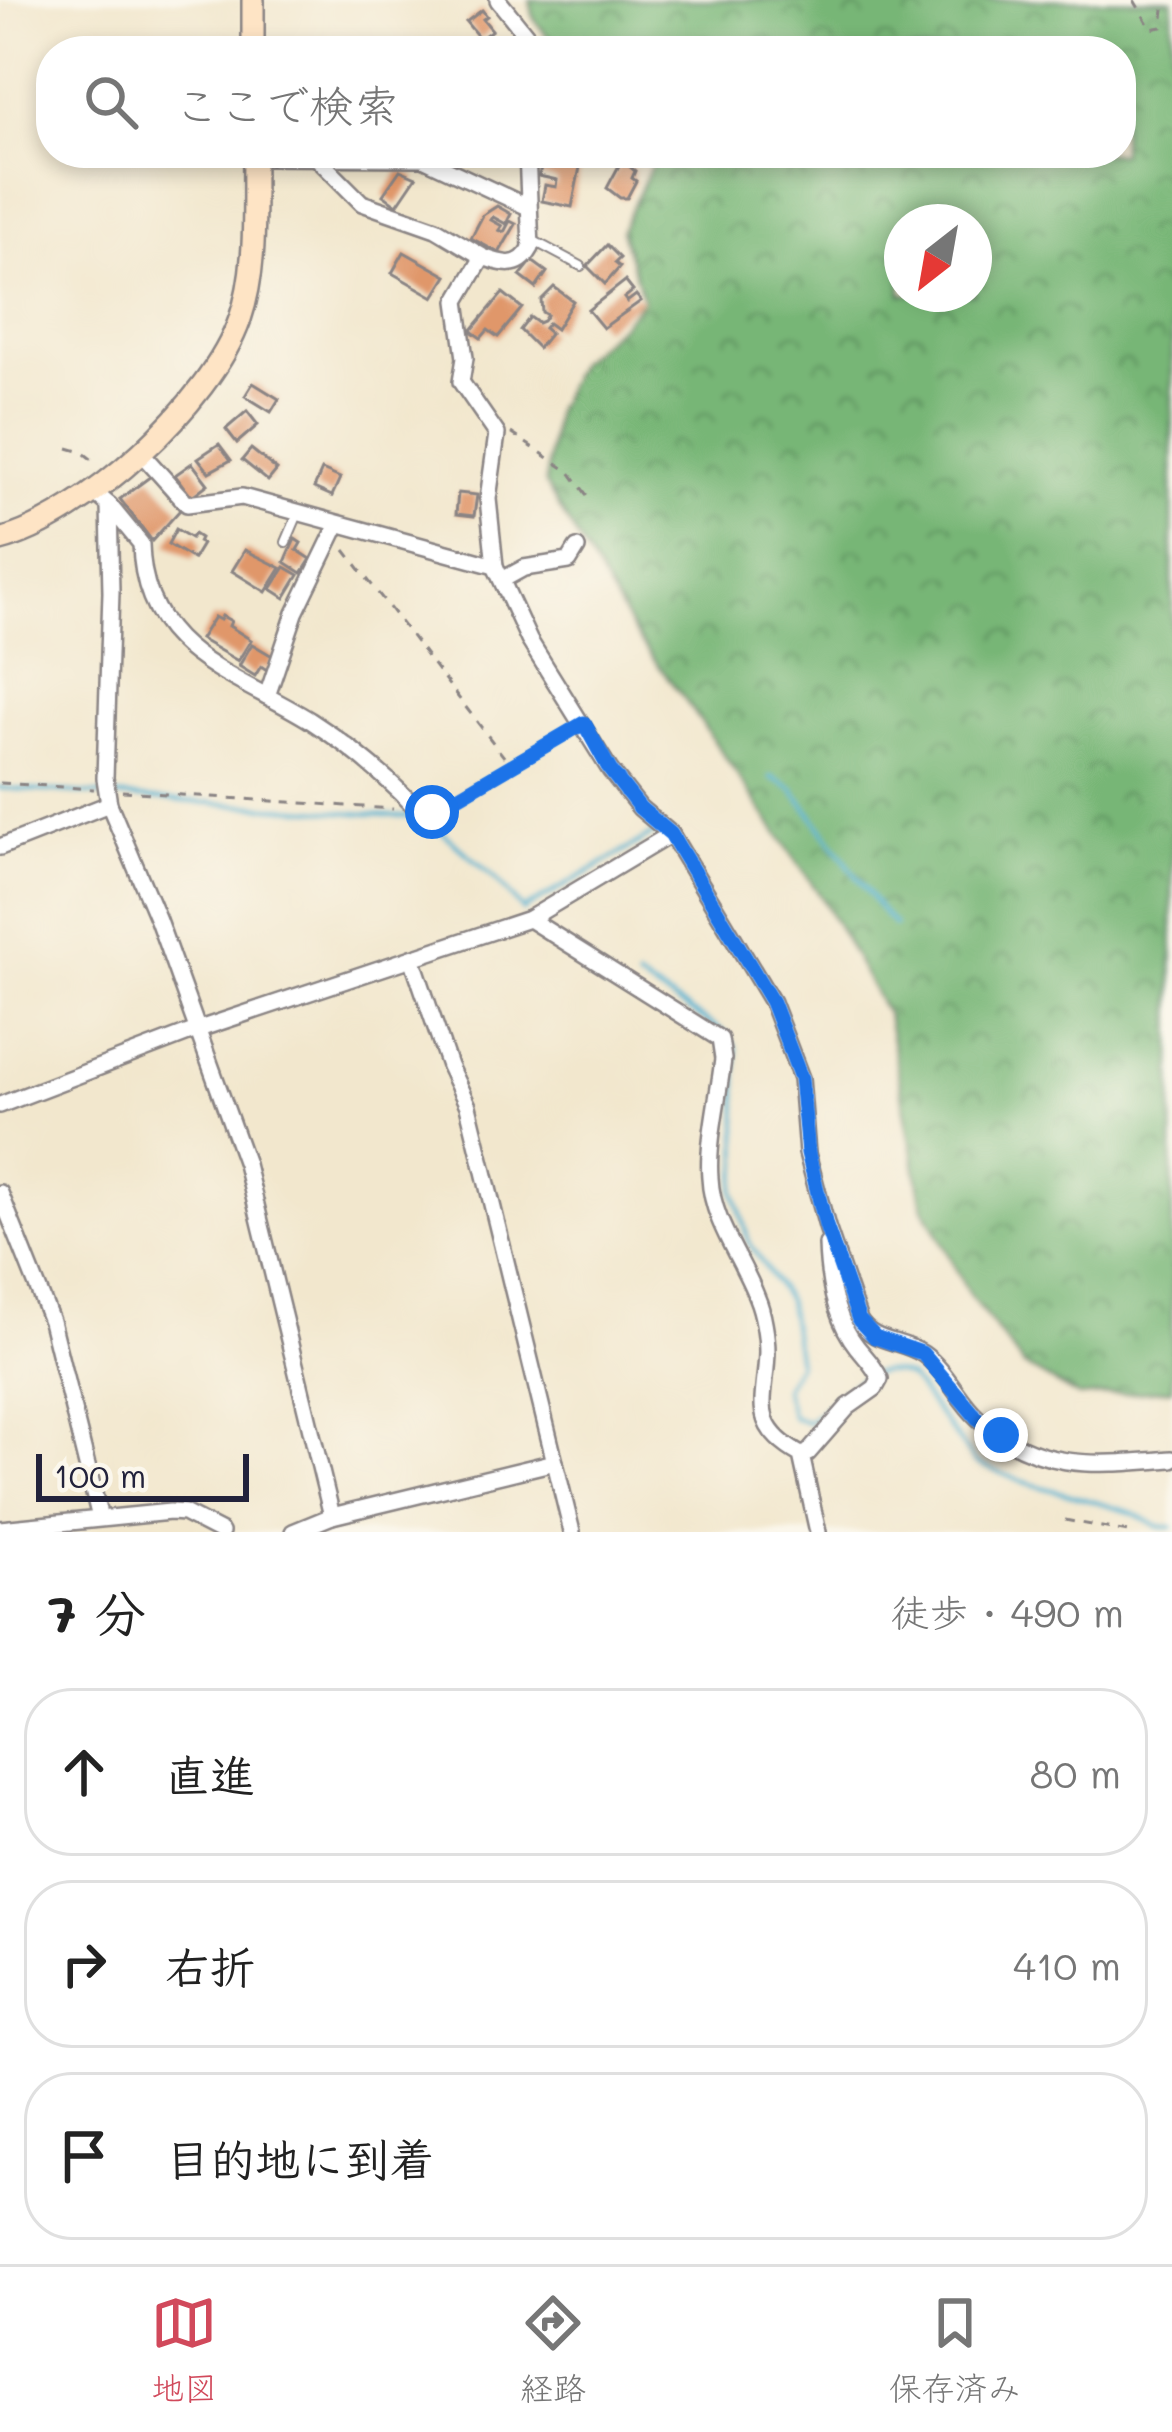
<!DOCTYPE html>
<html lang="ja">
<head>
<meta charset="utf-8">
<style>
	:root { --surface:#fff; --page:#f2f2f2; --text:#222; --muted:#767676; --line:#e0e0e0; --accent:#d1495b }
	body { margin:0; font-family:Mali,"Klee One",sans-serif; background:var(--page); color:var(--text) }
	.compass { position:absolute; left:884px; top:204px; width:108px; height:108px; border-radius:50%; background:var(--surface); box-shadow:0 6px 18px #0003; rotate:211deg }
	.scale { position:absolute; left:36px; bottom:30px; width:213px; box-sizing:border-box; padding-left:12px; border:6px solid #22223b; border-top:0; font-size:33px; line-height:42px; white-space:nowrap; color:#22223b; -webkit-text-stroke:9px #fbf7ec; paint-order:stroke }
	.stop { position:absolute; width:36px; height:36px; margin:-27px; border:9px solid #1a73e8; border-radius:50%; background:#fff }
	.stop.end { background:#1a73e8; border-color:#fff; box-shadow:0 3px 12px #0008 }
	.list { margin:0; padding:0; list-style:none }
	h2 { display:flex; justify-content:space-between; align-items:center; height:156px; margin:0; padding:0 48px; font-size:51px }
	h2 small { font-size:39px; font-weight:400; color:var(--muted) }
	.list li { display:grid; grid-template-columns:78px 1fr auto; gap:36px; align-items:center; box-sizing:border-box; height:168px; margin:0 24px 24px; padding:0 24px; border:3px solid var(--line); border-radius:48px }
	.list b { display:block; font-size:45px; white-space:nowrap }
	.list em { font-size:39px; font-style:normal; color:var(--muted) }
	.icon { flex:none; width:66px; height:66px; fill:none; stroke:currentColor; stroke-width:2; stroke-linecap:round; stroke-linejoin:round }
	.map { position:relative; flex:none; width:1172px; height:1532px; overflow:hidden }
	.search { position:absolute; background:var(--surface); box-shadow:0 6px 18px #0003; left:36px; right:36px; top:36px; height:132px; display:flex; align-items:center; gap:30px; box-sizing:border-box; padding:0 42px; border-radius:48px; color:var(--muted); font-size:45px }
	.sheet { height:732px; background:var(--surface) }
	nav { display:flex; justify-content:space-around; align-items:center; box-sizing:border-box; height:168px; border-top:3px solid var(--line); background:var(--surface); font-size:33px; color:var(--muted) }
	nav a { display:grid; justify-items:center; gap:6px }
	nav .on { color:var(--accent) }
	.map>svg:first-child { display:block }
	.forest { fill:url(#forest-crowns); stroke:#4c6c58; stroke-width:3; fill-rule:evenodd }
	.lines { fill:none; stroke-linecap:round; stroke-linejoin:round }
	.stream { stroke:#4eafcd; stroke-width:4.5 }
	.building { fill:#e0976a }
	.lane-casing { stroke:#8a8484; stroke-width:12 }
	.street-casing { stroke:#8a8484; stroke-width:20 }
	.secondary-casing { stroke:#8a8484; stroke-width:26 }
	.path { stroke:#8a8484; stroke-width:3; stroke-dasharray:9 9; stroke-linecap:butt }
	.lane { stroke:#fff; stroke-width:8 }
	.street { stroke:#fff; stroke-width:15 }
	.secondary { stroke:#fee4c5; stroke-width:21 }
	.route { stroke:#1a73e8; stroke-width:15 }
</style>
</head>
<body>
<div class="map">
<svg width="1172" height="1532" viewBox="0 0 1172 1532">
	<defs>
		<pattern id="forest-crowns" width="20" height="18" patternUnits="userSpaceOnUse" patternTransform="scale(3)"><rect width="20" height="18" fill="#77b676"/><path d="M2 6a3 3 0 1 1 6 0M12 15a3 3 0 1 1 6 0" fill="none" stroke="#619462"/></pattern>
	</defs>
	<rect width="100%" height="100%" fill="#fbf7ec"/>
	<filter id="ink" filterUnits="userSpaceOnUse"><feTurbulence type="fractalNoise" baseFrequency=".00833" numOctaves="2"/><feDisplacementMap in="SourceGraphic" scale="24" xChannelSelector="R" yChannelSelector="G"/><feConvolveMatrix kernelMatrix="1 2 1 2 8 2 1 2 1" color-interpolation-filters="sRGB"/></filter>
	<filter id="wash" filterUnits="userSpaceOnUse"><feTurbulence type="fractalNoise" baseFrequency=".004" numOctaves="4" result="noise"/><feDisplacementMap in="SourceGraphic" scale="48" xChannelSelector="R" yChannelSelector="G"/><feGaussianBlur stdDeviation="2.7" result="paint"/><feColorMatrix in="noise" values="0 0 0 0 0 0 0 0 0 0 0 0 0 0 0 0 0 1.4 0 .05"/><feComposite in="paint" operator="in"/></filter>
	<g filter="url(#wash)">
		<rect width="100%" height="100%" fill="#f2e7cd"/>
		<path class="forest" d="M530,0H1172V1389L1079,1397L1023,1365L969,1294L923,1206L887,1015L822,898L694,712L637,637L545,484L555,410L578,362L621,325L643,300L621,230L652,165L642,153H1121V51H559L534,19ZM902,222H974V294H902Z"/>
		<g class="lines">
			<g class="stream">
				<path d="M771,777L793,789L883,913L895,925"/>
				<path d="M0,788L102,795"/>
				<path d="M113,796L426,818L495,878L524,911"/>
				<path d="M523,910L657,832"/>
				<path d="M638,979L726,1033L736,1048L739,1165L734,1190L749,1242L788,1302L798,1363L784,1388L792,1417L807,1422C838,1400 867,1355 910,1378L976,1463L1021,1481L1134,1513L1158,1527H1172"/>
			</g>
		</g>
		<g id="blocks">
			<g class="building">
				<path d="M482,10L487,16L483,19L492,30L480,39L466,22Z"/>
				<path d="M544,153L581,162L572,207L542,201L545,185L556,187L557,180L539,176Z"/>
				<path d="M622,160L635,171L632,178L636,181L627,198H620L607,188Z"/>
				<path d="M400,170L416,177L397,205L383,195Z"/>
				<path d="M497,206L511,214L506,224L493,217L491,220L502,226L499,230L504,232L510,221L516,224L499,253L471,238L483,215Z"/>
				<path d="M607,245L620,258L615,263L620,267L605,284L587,266Z"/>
				<path d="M404,252L447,276L434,297L392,273Z"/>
				<path d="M532,261L547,272L536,288L520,276Z"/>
				<path d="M625,281L633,291L624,298L627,302L636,295L641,301L603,328L588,310Z"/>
				<path d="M554,287L573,301L556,329L548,323L544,328L550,333L538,348L520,330L530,317L538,323L543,321L547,315L542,312L541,300Z"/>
				<path d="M503,293L522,308L498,337L488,330L481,338L471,331Z"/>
				<path d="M253,383L279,399L271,412L245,396Z"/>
				<path d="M247,411L258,425L237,443L226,429Z"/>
				<path d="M219,444L231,460L209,472L198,458Z"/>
				<path d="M251,449L277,470L268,481L242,460Z"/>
				<path d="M192,463L208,484L191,497L175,475Z"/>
				<path d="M322,470L340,478L332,496L314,488Z"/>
				<path d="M151,476L180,510L152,541L120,499Z"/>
				<path d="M458,493L477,495L474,516L456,514Z"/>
				<path d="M176,529L191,538L194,534L200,538L198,542L202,544L193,559L168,544Z"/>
				<path d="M295,539L301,543L297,550L311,559L302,573L285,562Z"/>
				<path d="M245,550L281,568L266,592L232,571Z"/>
				<path d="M285,567L299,575L285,598L271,589Z"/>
				<path d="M222,616L231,621L229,626L251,640L238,661L200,639L214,617L220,620Z"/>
				<path d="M252,644L274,657L267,670L261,666L255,676L239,666Z"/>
			</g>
		</g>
	</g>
	<g filter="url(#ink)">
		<use href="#blocks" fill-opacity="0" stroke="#8a8484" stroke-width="3"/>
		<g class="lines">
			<g class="lane-casing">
				<g id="lane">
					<path d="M534,241L581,266"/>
					<path d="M286,542L298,514"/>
				</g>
			</g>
			<g class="street-casing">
				<g id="street">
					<path d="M498,0L539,51"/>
					<path d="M527,153L531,248C519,270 502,264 483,257L457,301L465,358L461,382L497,434L488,499L495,566L529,640L610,770L640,808L671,834L772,1002L801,1078L807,1153L827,1227L859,1320C873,1344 901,1339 923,1354C946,1370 958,1400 978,1418C1037,1473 1099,1465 1172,1459"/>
					<path d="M254,157L423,158L528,207"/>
					<path d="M316,157L362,203L436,229L483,257"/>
					<path d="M140,452L187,504L242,497L495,566"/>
					<path d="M95,493L109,505L111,592L105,778L109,804L158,920L246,1164L332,1516"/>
					<path d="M109,505L141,544C143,653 232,672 311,721C350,746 387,777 419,811"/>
					<path d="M502,580L524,568L569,561L577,548"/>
					<path d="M267,696L295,613L338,524"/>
					<path d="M0,847L109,804"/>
					<path d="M529,919L720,1039L723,1059C719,1095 707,1143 710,1178C712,1222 742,1258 757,1298C763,1312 767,1336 767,1352C766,1400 747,1425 801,1455L818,1532"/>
					<path d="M412,958L449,1066L468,1106L572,1532"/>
					<path d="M0,1105L199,1029L529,919L671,834"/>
					<path d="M0,1193L51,1321L100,1518"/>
					<path d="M801,1455L808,1453L848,1407L875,1388L880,1379C874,1365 866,1358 857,1347C834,1318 828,1280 827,1244"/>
					<path d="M0,1529L170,1512L184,1513L221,1532"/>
					<path d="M293,1532L332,1516L555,1462"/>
				</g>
			</g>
			<g class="secondary-casing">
				<g id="secondary">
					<path d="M253,0V51"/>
					<path d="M0,540C85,518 211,403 240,319C258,267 253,208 254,153"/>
				</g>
			</g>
			<g class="path">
				<path d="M1134,0L1151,29L1162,27L1165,0"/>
				<path d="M511,433L570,472L592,502"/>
				<path d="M68,448L82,452L98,464"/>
				<path d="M345,550L511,766"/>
				<path d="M0,783L94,789"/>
				<path d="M122,791L393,809"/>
				<path d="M433,812L570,732"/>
				<path d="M1065,1520L1128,1532"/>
			</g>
			<use href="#lane" class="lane"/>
			<use href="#street" class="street"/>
			<use href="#secondary" class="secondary"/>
		</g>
	</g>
	<g class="lines" filter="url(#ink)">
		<path class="route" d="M432,812L584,723L610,770L640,808L671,834L772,1002L801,1078L808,1153L826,1226L859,1320L875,1337L922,1353L977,1418L1001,1435"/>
	</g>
</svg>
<svg class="compass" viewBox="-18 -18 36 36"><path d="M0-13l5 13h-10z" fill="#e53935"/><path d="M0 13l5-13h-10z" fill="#767676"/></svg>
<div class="scale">100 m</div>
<div class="stop" style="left:432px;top:812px"></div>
<div class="stop end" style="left:1001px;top:1435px"></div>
<div class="search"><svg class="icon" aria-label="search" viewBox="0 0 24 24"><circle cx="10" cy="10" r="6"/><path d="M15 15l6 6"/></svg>ここで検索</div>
</div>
<section class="sheet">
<h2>7 分<small>徒歩 · 490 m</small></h2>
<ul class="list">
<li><svg class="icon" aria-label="ahead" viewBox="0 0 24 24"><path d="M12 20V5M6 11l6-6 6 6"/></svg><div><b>直進</b></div><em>80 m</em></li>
<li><svg class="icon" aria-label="right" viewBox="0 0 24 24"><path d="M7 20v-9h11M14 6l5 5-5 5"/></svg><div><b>右折</b></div><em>410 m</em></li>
<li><svg class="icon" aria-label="arrive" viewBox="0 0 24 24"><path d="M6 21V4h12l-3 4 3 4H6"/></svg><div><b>目的地に到着</b></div></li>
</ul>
</section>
<nav>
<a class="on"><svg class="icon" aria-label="map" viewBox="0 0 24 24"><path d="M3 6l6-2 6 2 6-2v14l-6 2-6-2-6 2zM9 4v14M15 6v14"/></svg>地図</a>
<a><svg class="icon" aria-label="directions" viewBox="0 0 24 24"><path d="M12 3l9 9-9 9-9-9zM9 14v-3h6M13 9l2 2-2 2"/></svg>経路</a>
<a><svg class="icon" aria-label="saved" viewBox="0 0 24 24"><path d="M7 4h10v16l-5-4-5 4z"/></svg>保存済み</a>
</nav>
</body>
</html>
